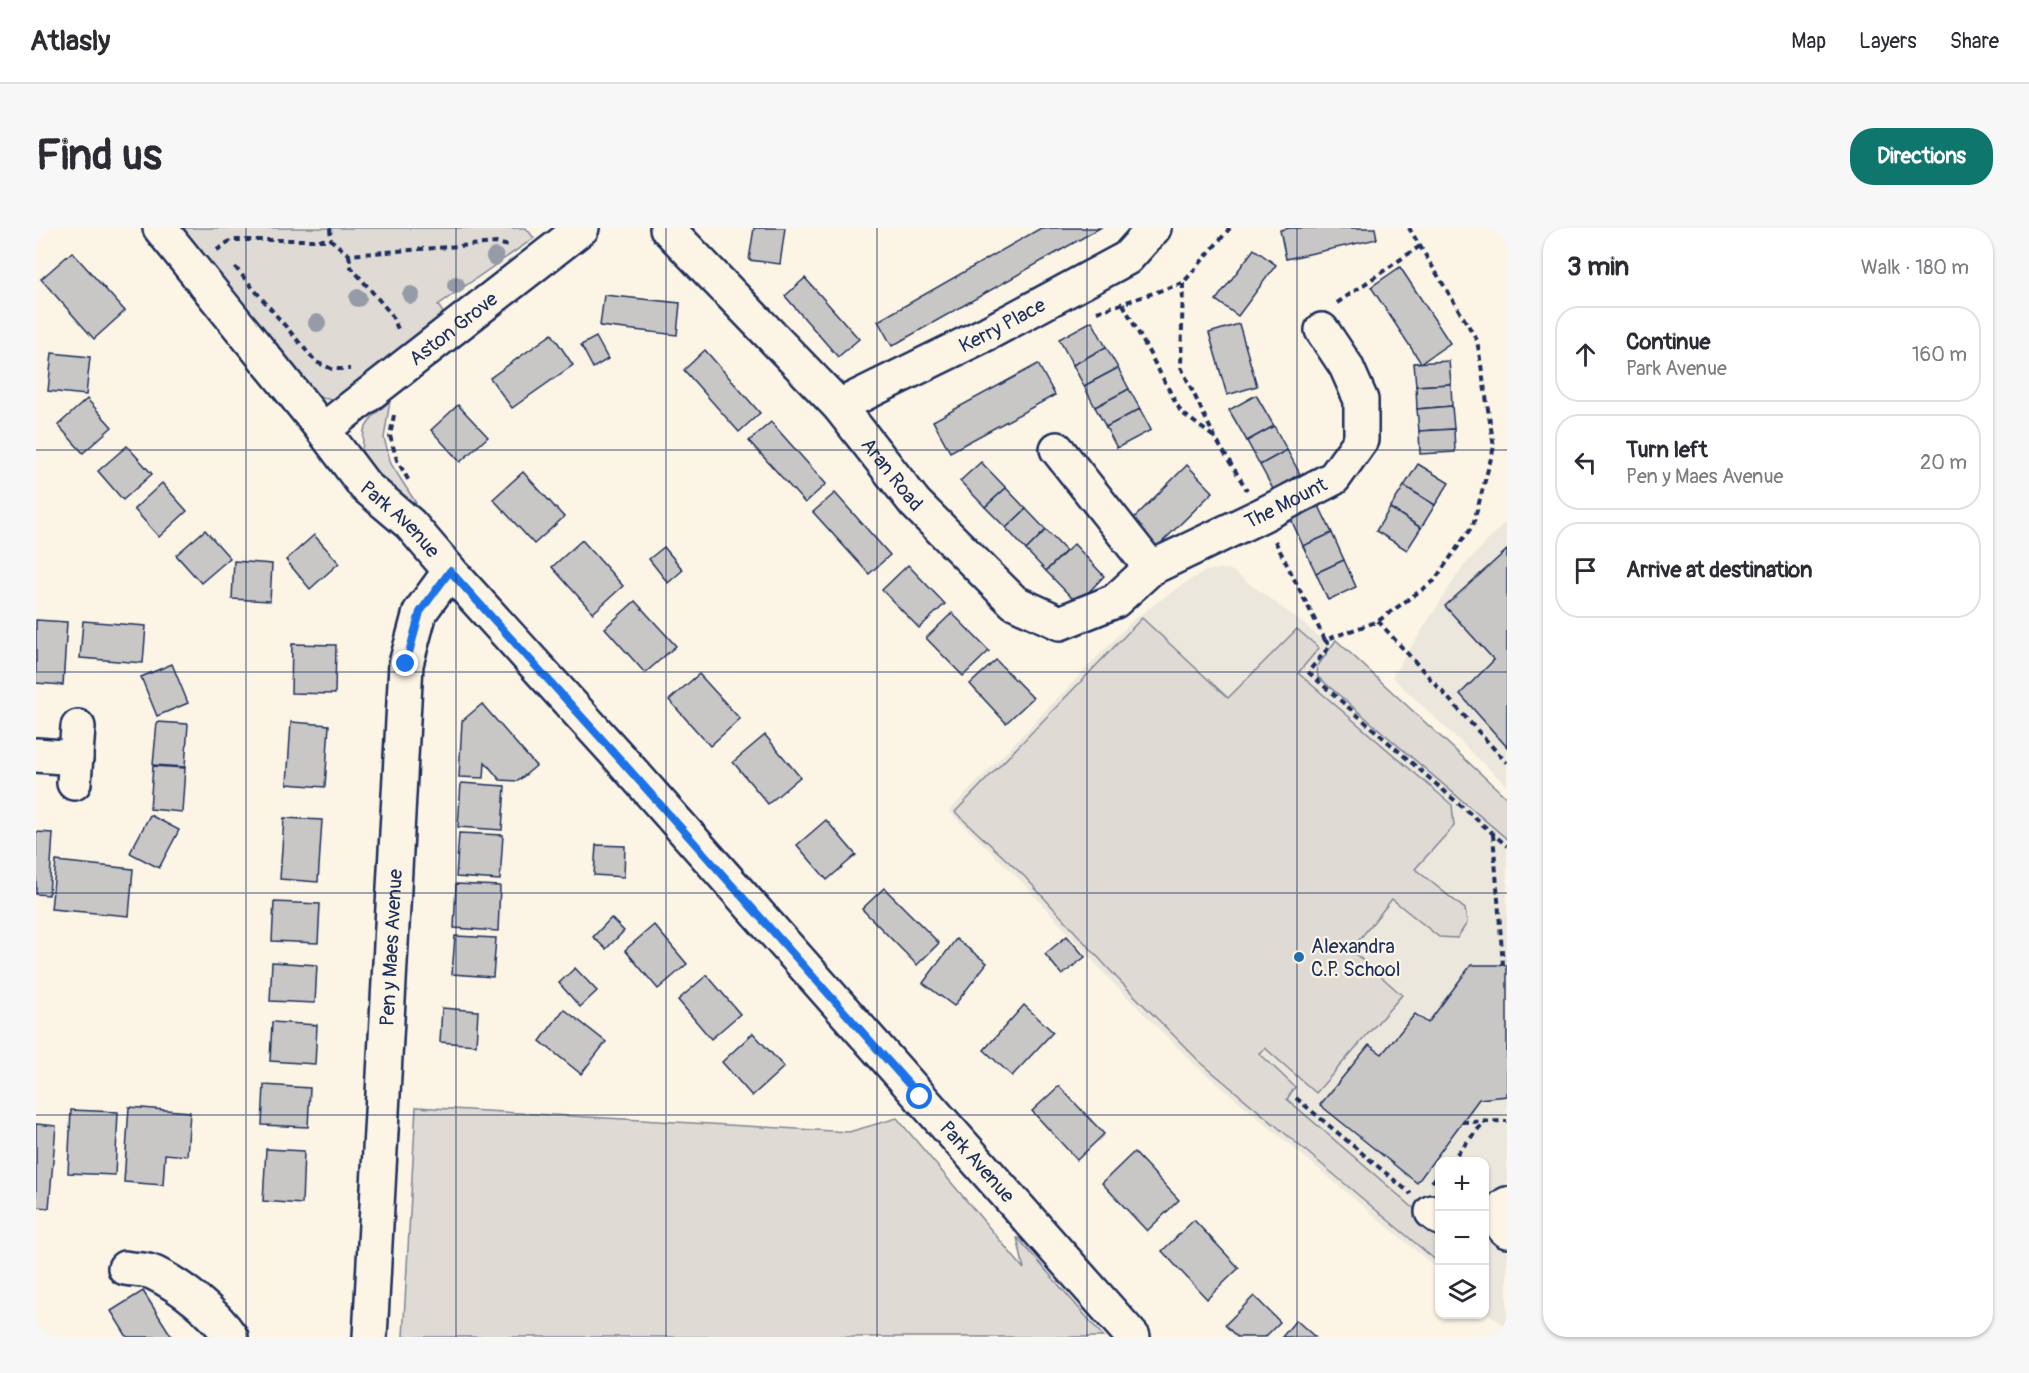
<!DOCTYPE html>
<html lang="en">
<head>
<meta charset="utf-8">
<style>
	:root { --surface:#fff; --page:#f7f7f7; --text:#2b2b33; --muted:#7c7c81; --line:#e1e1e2; --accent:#0f766e }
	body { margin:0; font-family:Pangolin,sans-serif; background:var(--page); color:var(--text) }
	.controls { position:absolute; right:18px; bottom:18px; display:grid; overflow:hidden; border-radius:12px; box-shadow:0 2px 4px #0004 }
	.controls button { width:54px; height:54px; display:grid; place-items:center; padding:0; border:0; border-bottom:2px solid var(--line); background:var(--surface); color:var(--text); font:30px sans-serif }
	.stop { position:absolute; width:18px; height:18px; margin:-14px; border:4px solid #1a73e8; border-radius:50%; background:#fff }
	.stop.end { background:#1a73e8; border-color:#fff; box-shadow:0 2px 6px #0008 }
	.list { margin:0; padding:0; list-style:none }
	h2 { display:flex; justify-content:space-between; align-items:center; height:78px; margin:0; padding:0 24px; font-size:26px }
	h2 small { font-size:20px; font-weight:400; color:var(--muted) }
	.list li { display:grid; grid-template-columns:39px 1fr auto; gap:18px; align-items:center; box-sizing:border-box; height:96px; margin:0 12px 12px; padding:0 12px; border:2px solid var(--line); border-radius:24px }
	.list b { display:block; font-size:22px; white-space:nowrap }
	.list p { margin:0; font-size:20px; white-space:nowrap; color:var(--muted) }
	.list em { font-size:20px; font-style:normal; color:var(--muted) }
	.icon { flex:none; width:33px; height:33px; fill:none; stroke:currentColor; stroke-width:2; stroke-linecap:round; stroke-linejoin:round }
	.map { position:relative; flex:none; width:1471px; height:1109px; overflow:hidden; border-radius:24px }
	header { display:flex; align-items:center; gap:36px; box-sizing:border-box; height:84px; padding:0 30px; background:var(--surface); border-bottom:2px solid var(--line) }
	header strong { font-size:28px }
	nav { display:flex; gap:33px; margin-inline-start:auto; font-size:21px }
	.intro { display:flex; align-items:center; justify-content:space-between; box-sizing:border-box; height:144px; padding:0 36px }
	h1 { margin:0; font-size:42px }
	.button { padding:15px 27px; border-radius:24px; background:var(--accent); color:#fff; font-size:21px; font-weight:700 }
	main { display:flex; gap:36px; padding:0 36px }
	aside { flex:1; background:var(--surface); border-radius:24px; box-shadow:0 2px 4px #0004 }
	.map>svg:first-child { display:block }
	.built { fill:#ece7dc }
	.green { fill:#dfdbd4; stroke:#7d8599; stroke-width:1.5 }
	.building { fill:#c8c7c6; stroke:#1b2f5e; stroke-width:1.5 }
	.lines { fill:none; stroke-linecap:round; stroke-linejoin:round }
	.minor-casing { stroke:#1b2f5e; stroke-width:38 }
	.path { stroke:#1b2f5e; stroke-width:4; stroke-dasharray:6 4.5; stroke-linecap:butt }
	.minor { stroke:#fcf5e5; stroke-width:33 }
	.tree { fill:#969ba8 }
	.route { stroke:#1a73e8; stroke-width:8 }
	.grid { fill:none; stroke:#1b2f5e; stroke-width:1.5; stroke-opacity:0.55 }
	.poi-dot { fill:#1f6fb2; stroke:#fcf5e5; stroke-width:2 }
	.labels { text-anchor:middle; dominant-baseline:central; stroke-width:4.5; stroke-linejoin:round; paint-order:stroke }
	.street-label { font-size:20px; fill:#1b2f5e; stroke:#fcf5e5 }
	.poi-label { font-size:20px; fill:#1b2f5e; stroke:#fcf5e5; text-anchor:start }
</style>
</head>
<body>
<header>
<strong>Atlasly</strong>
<nav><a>Map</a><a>Layers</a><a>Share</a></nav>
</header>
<div class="intro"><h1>Find us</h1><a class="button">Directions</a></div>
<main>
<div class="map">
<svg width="1471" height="1109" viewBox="0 0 1471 1109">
	<rect width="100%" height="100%" fill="#fcf5e5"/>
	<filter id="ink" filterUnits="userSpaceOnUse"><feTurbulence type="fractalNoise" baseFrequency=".0167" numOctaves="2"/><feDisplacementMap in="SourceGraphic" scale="12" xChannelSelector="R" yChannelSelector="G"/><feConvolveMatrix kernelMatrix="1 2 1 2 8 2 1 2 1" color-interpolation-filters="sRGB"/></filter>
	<g filter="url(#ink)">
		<g class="built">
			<path d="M1471,292V558L1356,449L1425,341Z"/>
			<path d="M1184,341L1195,342L1268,396L1349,465L1352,462L1471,570V1100L1449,1083L1448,934H1404L1403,1042L1159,837L1076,754L986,654L913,583L1098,391L1144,358L1170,343Z"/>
		</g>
		<g class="green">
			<path d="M137,0H490L498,10L402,77L411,91L299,172L278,169Z"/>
			<path d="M354,173L348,210L355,236L380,275L376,284L331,240L326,223L328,202L337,188Z"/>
			<path d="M1106,390L1192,470L1261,401L1283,420L1262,445L1416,577L1418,598L1379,641L1429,681L1431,695L1421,710L1403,709L1356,671L1315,722L1366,767L1280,865L1229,820L1223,825L1259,859L1251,871L1403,1002V1035L1163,833L1081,750L989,649L919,584Z"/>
			<path d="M1300,412L1471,570V611L1282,449L1281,439Z"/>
			<path d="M380,879L813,904L861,890L988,1041L981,1009L1068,1109H367Z"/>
		</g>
		<g class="building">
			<path d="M718,0H749L744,36L713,32Z"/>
			<path d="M1005,0H1064L856,118L842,93Z"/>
			<path d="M1254,0H1339L1341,11L1250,31L1244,2Z"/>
			<path d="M1218,21L1240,37L1202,88L1180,72Z"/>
			<path d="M36,24L89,83L58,111L5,51Z"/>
			<path d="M1364,39L1414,115L1385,135L1335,59Z"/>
			<path d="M769,50L823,111L802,129L749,68Z"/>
			<path d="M568,67L644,75L641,107L564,98Z"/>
			<path d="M1056,93L1070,119L1037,137L1023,111Z"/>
			<path d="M1203,96L1221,158L1191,167L1173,105Z"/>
			<path d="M516,106L537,137L476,180L454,150Z"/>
			<path d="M560,109L572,131L557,140L545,117Z"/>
			<path d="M1070,119L1082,140L1048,158L1037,137Z"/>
			<path d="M669,122L724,185L703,204L648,142Z"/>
			<path d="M16,125L54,129L50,167L12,163Z"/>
			<path d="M1413,133L1415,156L1380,158L1378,135Z"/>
			<path d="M1002,136L1019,167L914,224L897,193Z"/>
			<path d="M1082,140L1093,161L1059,179L1048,158Z"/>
			<path d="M1415,156L1416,178L1381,181L1380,158Z"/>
			<path d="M1093,161L1104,181L1070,199L1059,179Z"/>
			<path d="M1220,167L1238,198L1211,213L1193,182Z"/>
			<path d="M51,171L76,199L47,225L22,197Z"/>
			<path d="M422,177L452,209L424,234L395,202Z"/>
			<path d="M1416,178L1418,201L1383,203L1381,181Z"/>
			<path d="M1104,181L1115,202L1081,220L1070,199Z"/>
			<path d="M735,194L790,256L769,275L713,213Z"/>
			<path d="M1238,198L1251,222L1224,237L1211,213Z"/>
			<path d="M1418,201L1419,224L1384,226L1383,203Z"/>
			<path d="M91,218L116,246L87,272L62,243Z"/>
			<path d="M1251,222L1264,246L1237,261L1224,237Z"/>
			<path d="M945,234L970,260L949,279L924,253Z"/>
			<path d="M1382,236L1413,255L1399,277L1368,258Z"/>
			<path d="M1151,237L1177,264L1121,319L1095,293Z"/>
			<path d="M487,244L528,289L498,316L457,271Z"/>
			<path d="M126,255L151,283L123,309L98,281Z"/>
			<path d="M1368,258L1399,277L1385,300L1354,280Z"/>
			<path d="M970,260L990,281L970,300L949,279Z"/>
			<path d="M799,265L854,327L833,346L777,284Z"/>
			<path d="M1283,278L1296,305L1267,318L1255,291Z"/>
			<path d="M1354,280L1385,300L1371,322L1340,303Z"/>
			<path d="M990,281L1010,302L990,322L970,300Z"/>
			<path d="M169,302L194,330L165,355L140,327Z"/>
			<path d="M1010,302L1030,323L1010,343L990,322Z"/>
			<path d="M1296,305L1308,332L1280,345L1267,318Z"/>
			<path d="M278,307L303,335L274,361L250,332Z"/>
			<path d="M546,312L587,358L557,385L516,339Z"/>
			<path d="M1038,316L1068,348L1048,369L1038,372L1010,343Z"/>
			<path d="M628,319L647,342L632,355L613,331Z"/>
			<path d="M1471,322V519L1424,466L1458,432L1409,378Z"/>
			<path d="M1308,332L1320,359L1292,372L1280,345Z"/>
			<path d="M198,333L236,336L234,373L196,371Z"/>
			<path d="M872,337L909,376L883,400L846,362Z"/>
			<path d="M599,373L640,418L609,445L569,400Z"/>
			<path d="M916,385L953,423L927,448L890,410Z"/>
			<path d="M0,392L31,394L27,457L0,455Z"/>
			<path d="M47,393L110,398L107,435L44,430Z"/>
			<path d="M256,416L300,417L299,466L255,465Z"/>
			<path d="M960,432L997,470L970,495L934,456Z"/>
			<path d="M136,436L152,475L121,488L105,449Z"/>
			<path d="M663,446L704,491L674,518L633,472Z"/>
			<path d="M446,476L500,538L482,553L464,552L449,534L448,550L423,549L426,493Z"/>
			<path d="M121,494L152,496L149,539L117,537Z"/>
			<path d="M255,494L293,497L289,559L251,556Z"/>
			<path d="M729,507L764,549L732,576L697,534Z"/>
			<path d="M117,538L149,540L146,584L114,581Z"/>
			<path d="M425,555L469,558L466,602L422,599Z"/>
			<path d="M114,587L143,602L123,640L94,625Z"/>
			<path d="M248,590L286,592L282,654L244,651Z"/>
			<path d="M790,592L820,627L791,652L761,617Z"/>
			<path d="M0,604L17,605L13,667L0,666Z"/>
			<path d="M423,605L467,607L464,652L420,649Z"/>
			<path d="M560,617L589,618L588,649L558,647Z"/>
			<path d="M20,633L97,641L93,688L15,681Z"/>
			<path d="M420,656L464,658L462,703L418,700Z"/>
			<path d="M848,660L903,715L881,737L826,681Z"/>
			<path d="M238,674L284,676L282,715L236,713Z"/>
			<path d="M575,690L588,703L570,721L557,709Z"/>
			<path d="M618,697L651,736L622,761L589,722Z"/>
			<path d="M419,708L460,710L457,749L416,746Z"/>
			<path d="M1031,708L1049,729L1026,747L1009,726Z"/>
			<path d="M920,711L951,735L918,778L887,755Z"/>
			<path d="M236,734L281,737L279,775L234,773Z"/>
			<path d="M1435,737H1471V868L1443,871L1381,955L1284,877L1333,817L1346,826L1379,786L1392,795Z"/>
			<path d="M539,740L561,763L544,779L523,755Z"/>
			<path d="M671,747L704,786L675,811L642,772Z"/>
			<path d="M988,777L1017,804L976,848L948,822Z"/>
			<path d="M406,780L442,783L440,817L404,814Z"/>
			<path d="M528,781L570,814L545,846L504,813Z"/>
			<path d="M236,794L281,797L279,836L234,833Z"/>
			<path d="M717,805L748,839L716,868L686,834Z"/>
			<path d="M228,857L274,860L272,899L226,897Z"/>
			<path d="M1023,858L1068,906L1041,932L996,883Z"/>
			<path d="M93,879L154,884L151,928L129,926L127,957L88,954Z"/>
			<path d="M35,882L82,884L79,947L32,945Z"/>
			<path d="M0,896L20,898L13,980L0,979Z"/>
			<path d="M230,921L268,923L266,976L227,973Z"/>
			<path d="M1098,924L1143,972L1111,1003L1066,955Z"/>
			<path d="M1158,992L1203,1040L1171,1071L1126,1023Z"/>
			<path d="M107,1063L136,1109H91L75,1083Z"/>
			<path d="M1218,1068L1244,1094L1229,1109H1201L1189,1097Z"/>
			<path d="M1260,1092L1279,1109H1246Z"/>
		</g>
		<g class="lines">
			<g class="minor-casing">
				<g id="minor">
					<path id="s1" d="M124,0L287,202L329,258L374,296L414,343L583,529L1097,1109"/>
					<path id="s2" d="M631,0L803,178L879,275L978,374L1024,395L1079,373L1115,340L1226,287L1298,250L1325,212V172L1310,138L1286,102"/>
					<path id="s3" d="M803,178L952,105L1091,30L1118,0"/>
					<path id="s4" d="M287,202L546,0"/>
					<path d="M1021,221L1115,340"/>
					<path d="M0,527L40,530"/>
					<path d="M38,555L42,499"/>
					<path d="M1471,976C1460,983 1462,996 1471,1003"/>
					<path d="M1396,984L1404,990"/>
					<path d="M89,1040C98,1042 110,1041 118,1045C145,1058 178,1084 195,1109"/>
					<path id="s5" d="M334,1109L370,436L384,384L414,343"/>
				</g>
			</g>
			<g class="path">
				<path d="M294,0L295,12"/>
				<path d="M181,22L195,12H295L313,27L460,15L473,18"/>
				<path d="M313,27L315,39L355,86L363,103"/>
				<path d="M199,39L280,134L296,141H314"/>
				<path d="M1147,55L1145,139L1179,210L1211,262"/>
				<path d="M1301,75L1384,18"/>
				<path d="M1087,76L1145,184L1178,209"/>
				<path d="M1061,84L1147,55L1194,0"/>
				<path d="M358,187L354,208L361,232L373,253"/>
				<path d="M1239,313L1289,412L1342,393L1398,353L1437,297L1458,219L1441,112L1373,0"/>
				<path d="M1342,393L1471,535"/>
				<path d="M1289,412L1294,418L1272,444L1471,618"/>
				<path d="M1457,606L1467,737"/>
				<path d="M1260,870L1375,966"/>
				<path d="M1426,894L1471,893"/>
				<path d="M1414,934L1449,893"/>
				<path d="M1396,954L1404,945"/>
			</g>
			<use href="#minor" class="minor"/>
		</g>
		<g class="tree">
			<circle cx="459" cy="29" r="9"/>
			<circle cx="420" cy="57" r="9"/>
			<circle cx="375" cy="67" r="9"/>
			<circle cx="322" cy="70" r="9"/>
			<circle cx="281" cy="95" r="9"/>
		</g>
	</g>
	<g class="lines" filter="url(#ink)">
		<path class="route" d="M370,436L384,384L414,343L582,529L884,869"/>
	</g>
	<path class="grid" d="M210,0V1109M420,0V1109M630,0V1109M841,0V1109M1051,0V1109M1261,0V1109M0,222H1471M0,444H1471M0,665H1471M0,887H1471"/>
	<circle class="poi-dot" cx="1263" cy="729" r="6"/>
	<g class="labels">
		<g class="street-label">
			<text stroke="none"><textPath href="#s3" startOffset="182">Kerry Place</textPath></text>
			<text stroke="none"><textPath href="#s4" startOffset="165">Aston Grove</textPath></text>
			<text stroke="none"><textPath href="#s2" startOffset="334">Aran Road</textPath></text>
			<text stroke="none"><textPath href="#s2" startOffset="819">The Mount</textPath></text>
			<text stroke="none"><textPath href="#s1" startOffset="378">Park Avenue</textPath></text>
			<text stroke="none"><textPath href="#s5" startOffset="390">Pen y Maes Avenue</textPath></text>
			<text stroke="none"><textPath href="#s1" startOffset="1242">Park Avenue</textPath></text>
		</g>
		<g class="poi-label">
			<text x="1275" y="718">Alexandra<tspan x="1275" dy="23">C.P. School</tspan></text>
		</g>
	</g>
</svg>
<div class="controls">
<button>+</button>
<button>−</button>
<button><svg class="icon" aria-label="layers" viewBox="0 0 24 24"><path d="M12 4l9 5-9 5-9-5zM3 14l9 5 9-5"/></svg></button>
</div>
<div class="stop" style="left:884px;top:869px"></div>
<div class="stop end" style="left:370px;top:436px"></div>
</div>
<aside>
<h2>3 min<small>Walk · 180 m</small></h2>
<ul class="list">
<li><svg class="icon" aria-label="ahead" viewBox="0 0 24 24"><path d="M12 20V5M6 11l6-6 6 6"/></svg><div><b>Continue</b><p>Park Avenue</p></div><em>160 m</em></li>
<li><svg class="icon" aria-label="left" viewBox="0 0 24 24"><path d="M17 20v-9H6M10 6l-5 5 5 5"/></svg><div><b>Turn left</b><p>Pen y Maes Avenue</p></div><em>20 m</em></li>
<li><svg class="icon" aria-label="arrive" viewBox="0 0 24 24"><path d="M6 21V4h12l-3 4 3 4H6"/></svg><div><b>Arrive at destination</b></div></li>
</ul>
</aside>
</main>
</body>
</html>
